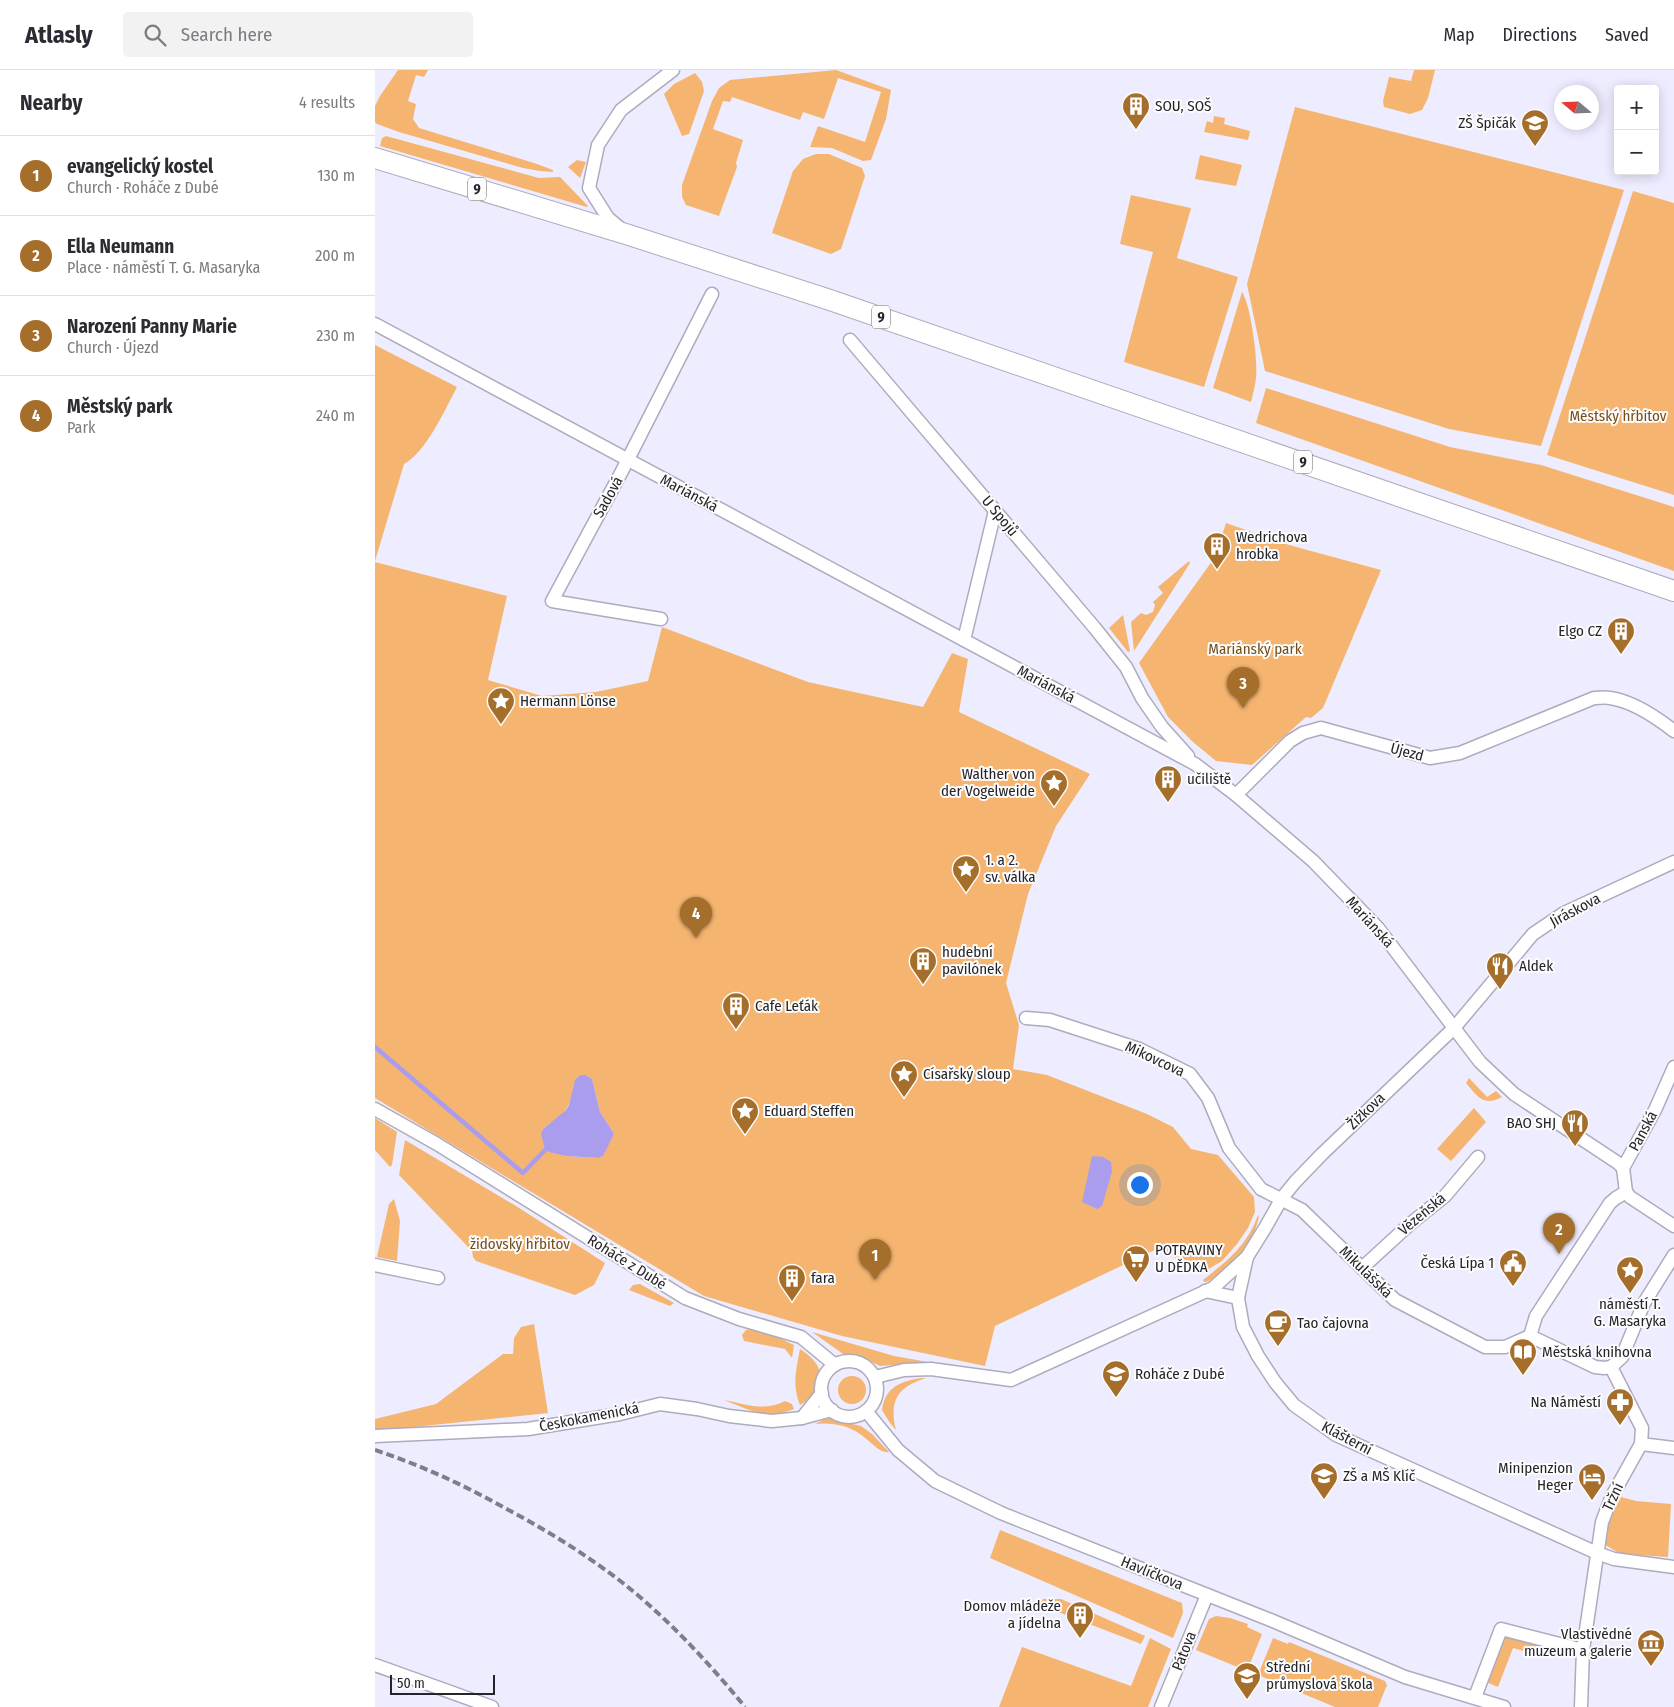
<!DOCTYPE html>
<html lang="en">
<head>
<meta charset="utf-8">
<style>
	:root { --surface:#fff; --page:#f2f2f3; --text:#2b2b33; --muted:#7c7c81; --line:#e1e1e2; --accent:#a66e2b }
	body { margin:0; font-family:"Fira Sans Condensed",sans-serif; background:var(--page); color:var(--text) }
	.controls { position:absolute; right:15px; top:15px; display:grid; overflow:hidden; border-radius:5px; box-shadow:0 2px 12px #0003 }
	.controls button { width:45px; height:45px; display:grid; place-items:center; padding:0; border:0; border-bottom:1px solid var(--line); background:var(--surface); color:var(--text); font:25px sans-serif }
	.compass { position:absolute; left:1179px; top:15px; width:45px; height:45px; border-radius:50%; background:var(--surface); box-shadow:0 2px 12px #0003; rotate:289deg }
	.scale { position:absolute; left:15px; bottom:12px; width:105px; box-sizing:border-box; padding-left:5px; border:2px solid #24242a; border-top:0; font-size:14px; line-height:18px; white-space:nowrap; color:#24242a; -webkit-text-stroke:4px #fcfcfc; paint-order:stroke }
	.you { position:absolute; left:764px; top:1114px; width:18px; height:18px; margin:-12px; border:4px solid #fff; border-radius:50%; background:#1a73e8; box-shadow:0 0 0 8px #1a73e833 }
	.badge { display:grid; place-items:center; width:32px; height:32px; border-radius:50%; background:var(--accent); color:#fff; font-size:16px; font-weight:700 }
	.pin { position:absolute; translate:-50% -41px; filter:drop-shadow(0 1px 2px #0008) }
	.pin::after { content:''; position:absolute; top:26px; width:18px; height:15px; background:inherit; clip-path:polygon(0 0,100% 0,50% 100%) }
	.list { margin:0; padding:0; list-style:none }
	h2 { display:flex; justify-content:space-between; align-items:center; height:65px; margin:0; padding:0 20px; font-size:21px }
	h2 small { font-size:16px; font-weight:400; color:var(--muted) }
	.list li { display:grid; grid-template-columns:32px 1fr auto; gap:15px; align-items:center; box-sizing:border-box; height:80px; padding:0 20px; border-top:1px solid var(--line) }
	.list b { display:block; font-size:19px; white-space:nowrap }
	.list p { margin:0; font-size:16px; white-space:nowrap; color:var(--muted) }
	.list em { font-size:16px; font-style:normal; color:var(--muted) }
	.icon { flex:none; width:28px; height:28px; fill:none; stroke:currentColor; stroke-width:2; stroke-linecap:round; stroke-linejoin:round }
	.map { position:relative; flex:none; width:1299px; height:1637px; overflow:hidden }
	header { display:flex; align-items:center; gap:30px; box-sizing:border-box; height:70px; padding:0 25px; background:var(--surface); border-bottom:1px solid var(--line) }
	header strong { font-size:24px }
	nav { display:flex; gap:28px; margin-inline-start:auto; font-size:18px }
	.search { width:350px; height:45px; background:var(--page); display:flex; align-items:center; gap:12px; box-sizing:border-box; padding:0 18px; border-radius:5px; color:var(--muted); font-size:19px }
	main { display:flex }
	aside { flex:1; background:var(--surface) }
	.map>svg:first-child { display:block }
	.green { fill:#f5b570; fill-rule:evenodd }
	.water { fill:#aa9ded }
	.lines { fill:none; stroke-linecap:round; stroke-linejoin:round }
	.stream { stroke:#aa9ded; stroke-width:4.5 }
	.street-casing { stroke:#adabbc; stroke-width:15 }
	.primary-casing { stroke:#adabbc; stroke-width:22 }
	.street { stroke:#fff; stroke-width:12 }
	.primary { stroke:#fff; stroke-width:20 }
	.rail { stroke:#7e7d89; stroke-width:4; stroke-dasharray:8 4; stroke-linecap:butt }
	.labels { text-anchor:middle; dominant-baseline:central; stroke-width:4; stroke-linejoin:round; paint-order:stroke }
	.shield { fill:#fcfcfc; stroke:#656569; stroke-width:1 }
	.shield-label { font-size:14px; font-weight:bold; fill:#24242a }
	.poi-label { font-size:15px; fill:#24242a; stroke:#fcfcfc; text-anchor:start }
	.park-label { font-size:15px; fill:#774d18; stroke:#fcfcfc }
	.street-label { font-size:15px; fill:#24242a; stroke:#fcfcfc }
</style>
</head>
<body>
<header>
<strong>Atlasly</strong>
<div class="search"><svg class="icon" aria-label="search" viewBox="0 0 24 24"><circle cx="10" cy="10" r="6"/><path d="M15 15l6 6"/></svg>Search here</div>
<nav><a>Map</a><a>Directions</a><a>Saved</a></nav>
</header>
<main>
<aside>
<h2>Nearby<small>4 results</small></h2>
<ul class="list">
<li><span class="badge">1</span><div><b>evangelický kostel</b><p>Church · Roháče z Dubé</p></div><em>130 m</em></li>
<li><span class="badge">2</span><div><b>Ella Neumann</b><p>Place · náměstí T. G. Masaryka</p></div><em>200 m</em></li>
<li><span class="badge">3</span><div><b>Narození Panny Marie</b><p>Church · Újezd</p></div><em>230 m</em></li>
<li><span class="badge">4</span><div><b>Městský park</b><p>Park</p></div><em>240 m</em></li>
</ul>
</aside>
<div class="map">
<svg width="1299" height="1637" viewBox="0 0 1299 1637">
	<rect width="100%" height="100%" fill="#eeecff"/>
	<g class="green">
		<path d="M23,0H53L49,7L41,5L33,31L41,34L38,49L44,58L159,93L178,100V102L165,101L148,98L24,62L2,54L0,52V36L5,26Z"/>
		<path d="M461,0L516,20L511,49L496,90L488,91L457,78L435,77L443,56L490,72L506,22L463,8L449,49L428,42L425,50L357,27L355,32L348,31L338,59L368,70L361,93L362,97L344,146L311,135L307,127V115L337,31L344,18L355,10Z"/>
		<path d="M1039,0H1060L1053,28L1047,40L1035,44L1009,37L1008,31L1014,7L1036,11Z"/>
		<path d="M320,3L327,12L329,21L314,64L307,66L289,24L299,14Z"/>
		<path d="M920,37L1249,120L1166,376L1074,359L890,301L872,214Z"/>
		<path d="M839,46L850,48L849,54L875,61L873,70L829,62L832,51L838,53Z"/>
		<path d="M11,66L164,108L185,107L213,136L212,137L5,76L7,68Z"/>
		<path d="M441,84H454L487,98L490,106L466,179L456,184L397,163L418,101L428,89Z"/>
		<path d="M825,85L867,95L861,116L820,109Z"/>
		<path d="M202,90L211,92L205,108L193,97Z"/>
		<path d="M1258,121L1299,133V425L1172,385Z"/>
		<path d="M756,125L816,138L802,188L863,207L829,317L749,292L778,182L745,174Z"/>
		<path d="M867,222C876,235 883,292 881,308C880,316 878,324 876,332L838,318Z"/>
		<path d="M0,275L82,317C70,340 51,382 29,394L0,491Z"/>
		<path d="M891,318L1075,377L1166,395L1299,437V501L881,353Z"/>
		<path d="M851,453L914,475L1006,500L948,638L936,648L931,647L877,695L841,691L818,672L793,647L764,593L840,487Z"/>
		<path d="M814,491L815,493L759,581L756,552L766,543L771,545L778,542L780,535L778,532L788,523L783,517Z"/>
		<path d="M0,492L132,526L113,610L167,626L221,622L273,611L287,557L433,612L548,637L577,583L593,589L584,642L715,704L681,756L653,824L631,913L644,955L638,999L672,1005L772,1044L798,1057L816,1079L843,1085L879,1127L880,1142L873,1158L862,1174L847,1191L827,1203H821L786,1177L620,1256L610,1296L467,1266L329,1226L0,1028ZM205,1005H211L217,1009L225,1042L238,1062L228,1086L224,1088L191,1086L168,1059C176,1052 190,1044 194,1034C199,1024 196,1013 205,1005Z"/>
		<path d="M748,545L755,581L753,582L734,558Z"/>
		<path d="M1094,1008L1112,1027L1121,1021L1127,1027C1108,1037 1102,1026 1091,1013Z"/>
		<path d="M1099,1038L1111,1052L1076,1091L1062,1079Z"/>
		<path d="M0,1048L22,1062L17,1095L15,1097L0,1080Z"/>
		<path d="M30,1070L141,1136L230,1193L219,1215L200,1225L101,1191L98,1187L97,1181L24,1105Z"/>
		<path d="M19,1129L25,1151L22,1191L2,1187L14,1134Z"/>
		<path d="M883,1145L884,1147C882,1154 880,1162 876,1169C869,1182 843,1211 829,1212L828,1210C852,1191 872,1176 883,1145Z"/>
		<path d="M265,1214L299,1233L295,1236L254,1220L258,1215Z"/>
		<path d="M159,1254L173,1343L0,1361V1349L61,1334L128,1284H138L139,1268L146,1257Z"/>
		<path d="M375,1259L398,1265L419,1275L417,1288L410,1279L369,1271L367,1265L371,1260Z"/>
		<path d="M437,1262L519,1286L553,1292L505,1296L488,1288L471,1286Z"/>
		<path d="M425,1279C431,1283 438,1288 442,1295C451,1311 439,1328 425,1335C417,1314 421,1301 425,1279Z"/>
		<circle cx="477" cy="1320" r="14"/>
		<path d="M547,1308H551C522,1317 514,1331 521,1360L515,1353L507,1340C510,1317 526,1311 547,1308Z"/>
		<path d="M349,1330C370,1334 390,1342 410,1331L417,1334L419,1339C392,1350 374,1340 349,1330Z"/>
		<path d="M452,1348L486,1356L497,1364L514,1382C505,1384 493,1369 485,1364C473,1355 455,1352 440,1354Z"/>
		<path d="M1246,1427L1261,1431L1296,1434L1293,1487L1246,1484L1230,1475L1234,1449Z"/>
		<path d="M625,1460L807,1533L808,1543L798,1568L615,1488Z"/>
		<path d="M668,1529H686L770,1566L766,1574L665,1535Z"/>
		<path d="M841,1546L855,1548L873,1554L872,1557L887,1564L872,1601L821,1580L834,1549Z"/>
		<path d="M1130,1564L1177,1579L1174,1588L1138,1578L1123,1617L1111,1612Z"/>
		<path d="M775,1568L796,1579L773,1637H624L647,1577L756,1616Z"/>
		<path d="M898,1568L913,1574L914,1572L1010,1611L1012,1615L1003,1637H960L883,1605Z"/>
	</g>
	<g class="water">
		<path d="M205,1005H211L217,1009L225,1042L238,1062V1066L228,1086L224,1088L191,1086L174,1082L170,1079L166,1064L168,1059L191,1040L194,1035L200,1010Z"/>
		<path d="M717,1086L728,1087L736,1092L737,1102L727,1136L722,1139L707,1132Z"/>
	</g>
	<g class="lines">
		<path class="stream" d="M0,977L148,1103L173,1077"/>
		<g class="street-casing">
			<g id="street">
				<path d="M246,159L233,148L214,118L223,75L246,40L298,0"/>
				<path d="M0,254L820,694L861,725L938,791L1003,858L1105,992L1139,1024L1243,1093L1248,1098"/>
				<path d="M475,270L719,557L751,597L767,628L787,657L813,686"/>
				<path d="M286,549L177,531L247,401L337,224"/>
				<path d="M589,570L620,441"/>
				<path d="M861,725L915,671L928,663L946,658L1055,688L1085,683L1219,628C1224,628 1230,627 1235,628C1258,631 1281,647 1299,661"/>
				<path d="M651,948L675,950L764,979L815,1004L833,1028L854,1078L886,1119L927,1140L1020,1230L1110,1277H1130L1155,1266"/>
				<path d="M0,1039L62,1074L310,1228L364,1249L426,1267L460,1295"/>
				<path d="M1248,1098L1280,1040L1299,997"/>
				<path d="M1248,1098L1251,1122L1255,1127L1299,1156"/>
				<path d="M1251,1122L1241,1128L1235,1133L1161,1246L1155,1266L1220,1297L1229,1298L1236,1297L1247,1287L1269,1233L1299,1185"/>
				<path d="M872,1187L863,1228L868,1257L883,1286L900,1312L919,1335L961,1365L1222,1483L1239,1489L1299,1497"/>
				<path d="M0,1195L63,1208"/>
				<path d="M987,1198L1035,1154L1070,1126L1103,1087"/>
				<path d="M830,1221L863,1228"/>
				<circle cx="474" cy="1319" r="28"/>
				<path d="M500,1307L529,1300L556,1299L636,1310L838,1218L872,1187L890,1158L907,1128L920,1112L947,1084L1079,958L1158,864L1189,843L1299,792"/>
				<path d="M491,1341L523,1380L560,1411L626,1443L898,1551L1030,1607L1129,1637"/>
				<path d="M427,1348L447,1323"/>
				<path d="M0,1366L153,1359L245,1344L285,1334L322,1339L354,1346L397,1351L427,1348L457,1340"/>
				<path d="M1266,1374L1299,1378"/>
				<path d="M0,1595L117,1637"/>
				<path d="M1100,1627L1126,1559L1208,1580"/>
				<path d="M786,1637L832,1525"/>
				<path d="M1206,1637L1208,1580L1227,1452L1237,1426L1266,1374L1267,1358L1236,1297"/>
			</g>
		</g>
		<g class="primary-casing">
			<path id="primary" d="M0,88L254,165L455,230L1299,521"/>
		</g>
		<use href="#street" class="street"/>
		<use href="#primary" class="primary"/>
		<path class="rail" d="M0,1380C45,1395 87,1414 128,1437C164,1456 199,1477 232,1501C283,1538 330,1588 370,1637"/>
	</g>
	<defs>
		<g id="building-pin" transform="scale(1.4375)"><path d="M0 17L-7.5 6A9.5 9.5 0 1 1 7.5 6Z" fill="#a66e2b" stroke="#fcfcfc"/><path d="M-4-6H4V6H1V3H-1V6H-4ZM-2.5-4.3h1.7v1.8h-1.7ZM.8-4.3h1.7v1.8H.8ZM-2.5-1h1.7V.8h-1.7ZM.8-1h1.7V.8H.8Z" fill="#fff"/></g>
		<g id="school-pin" transform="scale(1.4375)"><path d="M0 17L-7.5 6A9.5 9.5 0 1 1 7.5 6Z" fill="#a66e2b" stroke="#fcfcfc"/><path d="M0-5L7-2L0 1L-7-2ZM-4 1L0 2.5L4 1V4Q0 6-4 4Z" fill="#fff"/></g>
		<g id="sight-pin" transform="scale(1.4375)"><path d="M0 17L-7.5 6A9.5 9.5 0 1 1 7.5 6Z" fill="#a66e2b" stroke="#fcfcfc"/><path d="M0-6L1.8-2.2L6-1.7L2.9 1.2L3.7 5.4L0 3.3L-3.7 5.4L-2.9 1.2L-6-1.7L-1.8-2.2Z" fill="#fff"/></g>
		<g id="restaurant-pin" transform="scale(1.4375)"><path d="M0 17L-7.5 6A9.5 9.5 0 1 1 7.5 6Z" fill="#a66e2b" stroke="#fcfcfc"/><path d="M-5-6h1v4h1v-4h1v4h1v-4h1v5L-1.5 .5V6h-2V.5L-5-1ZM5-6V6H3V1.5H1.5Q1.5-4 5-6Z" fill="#fff"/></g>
		<g id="supermarket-pin" transform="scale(1.4375)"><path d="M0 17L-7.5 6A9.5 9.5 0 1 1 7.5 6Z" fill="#a66e2b" stroke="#fcfcfc"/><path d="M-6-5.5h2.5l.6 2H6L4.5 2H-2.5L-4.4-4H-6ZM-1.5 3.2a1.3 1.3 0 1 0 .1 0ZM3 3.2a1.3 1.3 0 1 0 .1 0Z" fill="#fff"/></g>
		<g id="civic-pin" transform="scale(1.4375)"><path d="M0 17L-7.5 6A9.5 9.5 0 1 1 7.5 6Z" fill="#a66e2b" stroke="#fcfcfc"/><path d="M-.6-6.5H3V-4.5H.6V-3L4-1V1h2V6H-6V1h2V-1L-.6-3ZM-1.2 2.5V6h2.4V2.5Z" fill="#fff"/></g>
		<g id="cafe-pin" transform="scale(1.4375)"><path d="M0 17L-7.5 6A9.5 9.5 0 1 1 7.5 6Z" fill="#a66e2b" stroke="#fcfcfc"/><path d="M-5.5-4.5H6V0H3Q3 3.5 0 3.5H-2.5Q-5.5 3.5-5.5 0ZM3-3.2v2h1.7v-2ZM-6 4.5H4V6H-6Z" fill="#fff"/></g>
		<g id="library-pin" transform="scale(1.4375)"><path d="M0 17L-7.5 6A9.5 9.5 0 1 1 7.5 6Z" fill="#a66e2b" stroke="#fcfcfc"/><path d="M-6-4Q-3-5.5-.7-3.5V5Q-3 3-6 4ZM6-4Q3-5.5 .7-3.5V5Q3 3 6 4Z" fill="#fff"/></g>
		<g id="pharmacy-pin" transform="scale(1.4375)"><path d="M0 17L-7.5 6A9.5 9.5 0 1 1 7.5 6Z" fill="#a66e2b" stroke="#fcfcfc"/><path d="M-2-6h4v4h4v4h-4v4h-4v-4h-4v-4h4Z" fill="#fff"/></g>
		<g id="hotel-pin" transform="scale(1.4375)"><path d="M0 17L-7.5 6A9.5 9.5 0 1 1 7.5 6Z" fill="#a66e2b" stroke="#fcfcfc"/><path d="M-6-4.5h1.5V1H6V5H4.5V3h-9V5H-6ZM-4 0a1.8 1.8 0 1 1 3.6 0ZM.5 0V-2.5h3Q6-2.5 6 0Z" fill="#fff"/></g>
		<g id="museum-pin" transform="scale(1.4375)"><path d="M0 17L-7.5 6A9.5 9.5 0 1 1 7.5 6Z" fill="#a66e2b" stroke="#fcfcfc"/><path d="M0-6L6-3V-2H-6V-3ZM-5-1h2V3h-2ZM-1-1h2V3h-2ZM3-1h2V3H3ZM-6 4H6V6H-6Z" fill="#fff"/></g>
	</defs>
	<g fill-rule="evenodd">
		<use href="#building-pin" x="761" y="36"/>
		<use href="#school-pin" x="1160" y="53"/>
		<use href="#building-pin" x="842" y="476"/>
		<use href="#building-pin" x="1246" y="561"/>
		<use href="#sight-pin" x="126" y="631"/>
		<use href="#building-pin" x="793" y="709"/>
		<use href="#sight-pin" x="679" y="713"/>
		<use href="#sight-pin" x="591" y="799"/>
		<use href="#building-pin" x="548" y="891"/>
		<use href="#restaurant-pin" x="1125" y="896"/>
		<use href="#building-pin" x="361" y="936"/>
		<use href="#sight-pin" x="529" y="1004"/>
		<use href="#sight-pin" x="370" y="1041"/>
		<use href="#restaurant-pin" x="1200" y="1053"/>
		<use href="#supermarket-pin" x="761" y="1189"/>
		<use href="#civic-pin" x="1138" y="1193"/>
		<use href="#sight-pin" x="1255" y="1200"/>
		<use href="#building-pin" x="417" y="1208"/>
		<use href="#cafe-pin" x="903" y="1253"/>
		<use href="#library-pin" x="1148" y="1282"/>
		<use href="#school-pin" x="741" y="1304"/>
		<use href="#pharmacy-pin" x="1245" y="1332"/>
		<use href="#school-pin" x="949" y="1406"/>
		<use href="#hotel-pin" x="1217" y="1407"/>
		<use href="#building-pin" x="705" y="1545"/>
		<use href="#museum-pin" x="1276" y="1573"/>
		<use href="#school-pin" x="872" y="1606"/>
	</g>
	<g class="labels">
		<g class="shield">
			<rect x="93" y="107.5" width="18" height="23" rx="4"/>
			<rect x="497" y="235.5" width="18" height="23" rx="4"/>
			<rect x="919" y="380.5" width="18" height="23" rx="4"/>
		</g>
		<g class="shield-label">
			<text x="102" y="119">9</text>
			<text x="506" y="247">9</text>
			<text x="928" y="392">9</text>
		</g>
		<g class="poi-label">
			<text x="780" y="36">SOU, SOŠ</text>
			<text x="1141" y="53" text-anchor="end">ZŠ Špičák</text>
			<text x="861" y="467">Wedrichova<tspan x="861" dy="17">hrobka</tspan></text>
			<text x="1227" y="561" text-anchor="end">Elgo CZ</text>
			<text x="145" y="631">Hermann Lönse</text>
			<text x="660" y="704" text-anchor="end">Walther von<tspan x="660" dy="17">der Vogelweide</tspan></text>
			<text x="812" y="709">učiliště</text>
			<text x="610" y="790">1. a 2.<tspan x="610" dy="17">sv. válka</tspan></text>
			<text x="567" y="882">hudební<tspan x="567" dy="17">pavilónek</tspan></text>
			<text x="1144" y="896">Aldek</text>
			<text x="380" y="936">Cafe Leťák</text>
			<text x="548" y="1004">Císařský sloup</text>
			<text x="389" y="1041">Eduard Steffen</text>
			<text x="1181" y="1053" text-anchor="end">BAO SHJ</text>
			<text x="780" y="1180">POTRAVINY<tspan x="780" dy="17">U DĚDKA</tspan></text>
			<text x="1119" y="1193" text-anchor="end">Česká Lípa 1</text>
			<text x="436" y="1208">fara</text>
			<text x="1255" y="1234" text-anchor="middle">náměstí T.<tspan x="1255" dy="17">G. Masaryka</tspan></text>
			<text x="922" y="1253">Tao čajovna</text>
			<text x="1167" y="1282">Městská knihovna</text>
			<text x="760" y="1304">Roháče z Dubé</text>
			<text x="1226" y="1332" text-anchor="end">Na Náměstí</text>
			<text x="1198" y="1398" text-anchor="end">Minipenzion<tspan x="1198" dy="17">Heger</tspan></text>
			<text x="968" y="1406">ZŠ a MŠ Klíč</text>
			<text x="686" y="1536" text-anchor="end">Domov mládeže<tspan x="686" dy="17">a jídelna</tspan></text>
			<text x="1257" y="1564" text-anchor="end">Vlastivědné<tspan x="1257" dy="17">muzeum a galerie</tspan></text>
			<text x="891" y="1597">Střední<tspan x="891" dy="17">průmyslová škola</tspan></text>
		</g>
		<g class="park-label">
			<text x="1243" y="346">Městský hřbitov</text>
			<text x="880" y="579">Mariánský park</text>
			<text x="145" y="1174">židovský hřbitov</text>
		</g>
		<g class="street-label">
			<text transform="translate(314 423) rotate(28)">Mariánská</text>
			<text transform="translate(233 427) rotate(-61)">Sadová</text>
			<text transform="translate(625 446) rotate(50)">U Spojů</text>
			<text transform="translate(671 614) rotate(28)">Mariánská</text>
			<text transform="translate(1032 682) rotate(15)">Újezd</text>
			<text transform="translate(1200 840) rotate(-28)">Jiráskova</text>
			<text transform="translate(995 852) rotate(48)">Mariánská</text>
			<text transform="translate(780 989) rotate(25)">Mikovcova</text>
			<text transform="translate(991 1041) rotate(-44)">Žižkova</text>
			<text transform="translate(1268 1061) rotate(-62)">Panská</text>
			<text transform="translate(1047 1144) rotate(-40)">Vězeňská</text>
			<text transform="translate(252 1192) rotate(32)">Roháče z Dubé</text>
			<text transform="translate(991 1202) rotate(44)">Mikulášská</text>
			<text transform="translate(214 1347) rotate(-11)">Českokamenická</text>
			<text transform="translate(972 1368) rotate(28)">Klášterní</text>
			<text transform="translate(1238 1427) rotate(-65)">Tržní</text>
			<text transform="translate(777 1503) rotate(22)">Havlíčkova</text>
			<text transform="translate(809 1581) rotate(-68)">Pátova</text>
		</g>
	</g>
</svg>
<div class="controls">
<button>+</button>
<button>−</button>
</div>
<svg class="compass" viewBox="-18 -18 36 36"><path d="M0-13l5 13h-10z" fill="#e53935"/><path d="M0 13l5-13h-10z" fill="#7c7c81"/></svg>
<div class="scale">50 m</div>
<div class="you"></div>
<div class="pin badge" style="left:500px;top:1210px">1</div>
<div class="pin badge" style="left:1184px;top:1184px">2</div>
<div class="pin badge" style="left:868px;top:638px">3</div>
<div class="pin badge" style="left:321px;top:868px">4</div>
</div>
</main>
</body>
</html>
